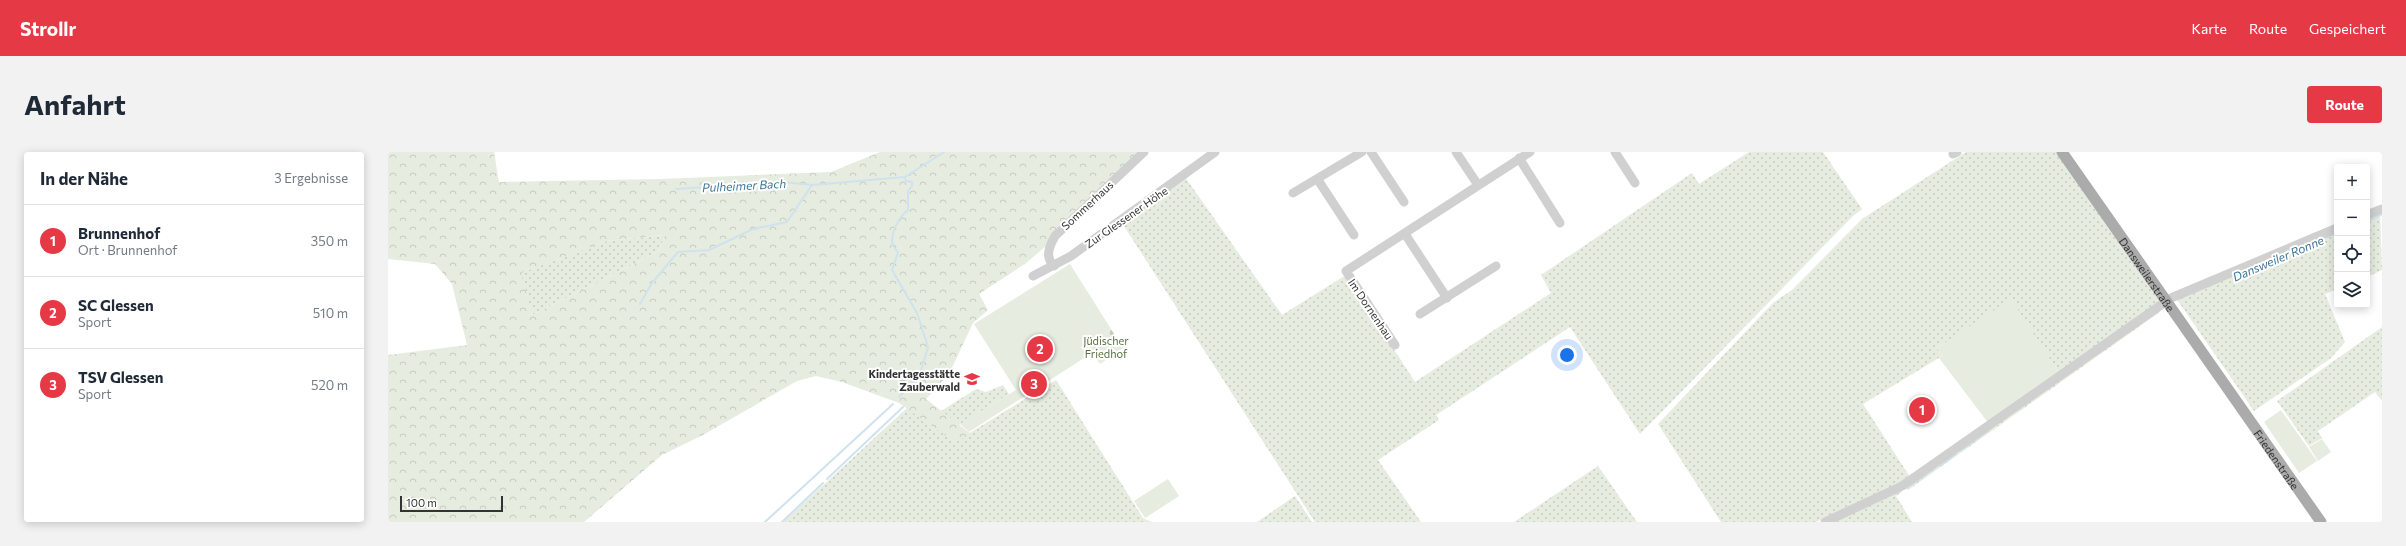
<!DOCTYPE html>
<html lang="de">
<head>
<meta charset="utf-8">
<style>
	:root { --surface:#fff; --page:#f2f2f3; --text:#1f2937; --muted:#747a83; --line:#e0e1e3; --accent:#e63946 }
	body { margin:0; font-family:Commissioner,sans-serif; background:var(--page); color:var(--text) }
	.controls { position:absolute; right:12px; top:12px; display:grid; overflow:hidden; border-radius:4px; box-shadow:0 2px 10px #0003 }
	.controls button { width:36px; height:36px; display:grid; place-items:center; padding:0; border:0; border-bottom:1px solid var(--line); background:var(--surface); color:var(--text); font:20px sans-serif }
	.scale { position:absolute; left:12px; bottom:10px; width:103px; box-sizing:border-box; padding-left:4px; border:2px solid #333; border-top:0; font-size:11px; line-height:14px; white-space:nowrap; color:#333; -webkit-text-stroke:3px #fff; paint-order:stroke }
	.you { position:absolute; left:1179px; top:203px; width:14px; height:14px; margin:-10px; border:3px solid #fff; border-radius:50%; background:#1a73e8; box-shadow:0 0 0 6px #1a73e833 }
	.badge { display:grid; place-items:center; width:26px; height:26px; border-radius:50%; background:var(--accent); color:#fff; font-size:13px; font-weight:700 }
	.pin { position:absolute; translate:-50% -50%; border:2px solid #fff; box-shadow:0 1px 4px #0006 }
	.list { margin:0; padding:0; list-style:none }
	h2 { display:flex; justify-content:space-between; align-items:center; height:52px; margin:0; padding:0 16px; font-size:17px }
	h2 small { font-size:13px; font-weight:400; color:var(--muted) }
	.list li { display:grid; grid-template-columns:26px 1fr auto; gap:12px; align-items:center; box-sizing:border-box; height:72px; padding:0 16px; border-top:1px solid var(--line) }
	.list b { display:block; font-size:15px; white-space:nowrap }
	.list p { margin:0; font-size:13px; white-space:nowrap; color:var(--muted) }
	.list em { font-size:13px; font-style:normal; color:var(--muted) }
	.icon { flex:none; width:22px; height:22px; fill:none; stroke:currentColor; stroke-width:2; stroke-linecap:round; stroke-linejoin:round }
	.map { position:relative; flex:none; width:1994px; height:370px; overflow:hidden; border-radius:4px }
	header { display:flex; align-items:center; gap:24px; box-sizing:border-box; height:56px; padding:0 20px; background:var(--accent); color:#fff }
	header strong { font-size:19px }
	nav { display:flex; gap:22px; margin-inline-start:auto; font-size:14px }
	.intro { display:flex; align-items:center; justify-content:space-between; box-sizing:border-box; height:96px; padding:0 24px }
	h1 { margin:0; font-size:28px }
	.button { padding:10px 18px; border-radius:4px; background:var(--accent); color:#fff; font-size:14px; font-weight:700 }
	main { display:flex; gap:24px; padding:0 24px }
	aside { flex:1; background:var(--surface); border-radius:4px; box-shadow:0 2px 10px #0003 }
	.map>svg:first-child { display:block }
	.grass { fill:url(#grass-dots) }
	.forest { fill:url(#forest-crowns); fill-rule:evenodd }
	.cemetery { fill:url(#cemetery-stones) }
	.park { fill:#e6ecdf }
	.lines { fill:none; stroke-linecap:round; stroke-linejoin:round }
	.stream { stroke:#cfe2ee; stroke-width:2 }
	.minor { stroke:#d0d0d0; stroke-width:9 }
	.major { stroke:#ababab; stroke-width:11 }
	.labels { text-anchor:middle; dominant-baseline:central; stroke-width:4; stroke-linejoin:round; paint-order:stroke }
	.street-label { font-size:11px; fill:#333; stroke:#fff }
	.park-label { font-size:11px; fill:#56703f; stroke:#fff }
	.poi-label { font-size:11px; font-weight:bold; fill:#333; stroke:#fff; text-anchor:end }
	.water-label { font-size:12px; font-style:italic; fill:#3f7597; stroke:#fff }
</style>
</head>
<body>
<header>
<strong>Strollr</strong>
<nav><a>Karte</a><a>Route</a><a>Gespeichert</a></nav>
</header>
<div class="intro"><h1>Anfahrt</h1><a class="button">Route</a></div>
<main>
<aside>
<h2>In der Nähe<small>3 Ergebnisse</small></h2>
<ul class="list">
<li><span class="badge">1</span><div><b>Brunnenhof</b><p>Ort · Brunnenhof</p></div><em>350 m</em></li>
<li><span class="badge">2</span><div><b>SC Glessen</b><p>Sport</p></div><em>510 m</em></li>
<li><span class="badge">3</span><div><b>TSV Glessen</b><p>Sport</p></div><em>520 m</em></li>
</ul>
</aside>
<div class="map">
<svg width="1994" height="370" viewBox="0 0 1994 370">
	<defs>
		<pattern id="grass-dots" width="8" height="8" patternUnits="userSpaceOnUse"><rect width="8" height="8" fill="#e6ecdf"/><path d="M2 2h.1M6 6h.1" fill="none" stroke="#c6cbc0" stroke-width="1.8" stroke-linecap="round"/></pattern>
		<pattern id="forest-crowns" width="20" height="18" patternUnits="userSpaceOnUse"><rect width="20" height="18" fill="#e6ecdf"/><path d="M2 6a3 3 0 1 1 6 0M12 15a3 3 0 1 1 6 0" fill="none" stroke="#c6cbc0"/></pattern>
		<pattern id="cemetery-stones" width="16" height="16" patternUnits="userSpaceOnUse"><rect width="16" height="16" fill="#e6ecdf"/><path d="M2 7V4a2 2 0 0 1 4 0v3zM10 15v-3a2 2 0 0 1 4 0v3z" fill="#c6cbc0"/></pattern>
	</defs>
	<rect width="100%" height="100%" fill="#fff"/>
	<g class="grass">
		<path d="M1361,0H1435L1474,57L1465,64L1252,282L1182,175L1048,263L1051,268L990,308L1033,370H927L734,71L797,25L894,163L958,123L1027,230L1163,141L1153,123L1304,21L1311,32Z"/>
		<path d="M1578,0H1669L1773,148L1671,221L1623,148L1549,196L1554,204L1475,252L1522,325L1512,333L1428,370H1333L1270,272L1385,151L1404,138L1474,67Z"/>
		<path d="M1992,61L1994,118L1979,125V67Z"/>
		<path d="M1949,79V137L1937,142L1957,190L1943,206L1866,259L1788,146Z"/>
		<path d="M277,83L271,99L144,163L132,121L219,89Z"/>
		<path d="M1770,158L1772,160L1520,338L1518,335Z"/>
		<path d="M1994,175V249L1987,240L1930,279L1934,286L1921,294L1889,249Z"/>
		<path d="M668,228L755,366L763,370H395L519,256L567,290Z"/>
		<path d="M615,233L621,242L571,273L553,259L588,237L598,240Z"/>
		<path d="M1210,314L1249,370H1126Z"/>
		<path d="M1513,338L1514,340L1508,344L1524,370H1440Z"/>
		<path d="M907,344L924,370H869Z"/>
	</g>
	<path class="forest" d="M0,0H106L111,30L273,27L443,20L492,0H756L658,94L637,112L591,142L600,158L585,171L561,222L538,247L583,282L567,290L511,251L454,230L428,224L409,229L315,283L274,303L196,370H0V203L79,193L64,132L47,112L0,107ZM277,83L271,99L144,163L133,121L219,89Z"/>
	<path class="cemetery" d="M723,177L735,196L712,212L700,193Z"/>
	<g class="park">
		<path d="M682,112L723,177L699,193L704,201L581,280L572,272L628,238L586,172Z"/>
		<path d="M1623,147L1671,221L1601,272L1551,206L1554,204L1549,196Z"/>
		<path d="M1893,258L1929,309L1911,321L1876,270Z"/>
		<path d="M1934,287L1943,300L1930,309L1921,295Z"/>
		<path d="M780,327L791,344L757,366L746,349Z"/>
	</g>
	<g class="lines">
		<g class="stream">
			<path d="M288,37L395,30L424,33L517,25L556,0"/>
			<path d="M1979,69L1993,63"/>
			<path d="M1903,100L1949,81"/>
			<path d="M252,152L264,131L290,100L321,98L365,77L399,70L424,33"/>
			<path d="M511,245L532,222L540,195L529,161L504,118L510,101C509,98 506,96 505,93C501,82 512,64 520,58V39L524,34V30L518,29L517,26"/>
			<path d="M1572,299L1600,279"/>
			<path d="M1552,314L1568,302"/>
			<path d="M439,327L515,255"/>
			<path d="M1519,336L1546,317"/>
			<path d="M377,370L505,252"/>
			<path d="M394,370L435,331"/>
		</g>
		<g class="minor">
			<path d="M983,0L1016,50"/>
			<path d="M1068,0L1090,33"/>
			<path d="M1227,0L1247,31"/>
			<path d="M1565,2L1569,0"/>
			<path d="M1131,6L1172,71"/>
			<path d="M930,28L966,83"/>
			<path d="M905,41L974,0"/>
			<path d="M1979,63L1994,57"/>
			<path d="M1017,82L1059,146"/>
			<path d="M666,114C656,105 662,93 667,84L756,0"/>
			<path d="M645,124L683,104L827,0"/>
			<path d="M1032,162L1108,114"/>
			<path d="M1007,193L958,119L1142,0"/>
			<path d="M1437,370L1514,334L1783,146L1949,76"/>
		</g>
		<path class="major" id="s1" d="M1674,0L1933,370"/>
	</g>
	<defs>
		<g id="school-bare" transform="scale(1.2)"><path d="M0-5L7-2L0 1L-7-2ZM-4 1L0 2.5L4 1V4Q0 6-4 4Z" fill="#e63946" stroke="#fff" stroke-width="2.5" paint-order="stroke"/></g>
	</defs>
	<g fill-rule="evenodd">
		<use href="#school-bare" x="584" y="227"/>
	</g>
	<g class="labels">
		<g class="street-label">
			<text transform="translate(699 53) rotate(-43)">Sommerhaus</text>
			<text transform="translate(738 65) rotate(-35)">Zur Glessener Höhe</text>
			<text stroke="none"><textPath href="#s1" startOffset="149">Dansweilerstraße</textPath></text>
			<text transform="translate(983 157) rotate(56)">Im Dornenhau</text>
			<text stroke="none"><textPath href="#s1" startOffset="375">Friedenstraße</textPath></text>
		</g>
		<g class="park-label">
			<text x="718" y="188">Jüdischer<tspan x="718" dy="13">Friedhof</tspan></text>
		</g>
		<g class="poi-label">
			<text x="572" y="221">Kindertagesstätte<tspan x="572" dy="13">Zauberwald</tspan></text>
		</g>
		<g class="water-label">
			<text transform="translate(356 33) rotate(-3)">Pulheimer Bach</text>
			<text transform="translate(1890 106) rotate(-23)">Dansweiler Ronne</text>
		</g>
	</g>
</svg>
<div class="controls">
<button>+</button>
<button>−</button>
<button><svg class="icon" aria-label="locate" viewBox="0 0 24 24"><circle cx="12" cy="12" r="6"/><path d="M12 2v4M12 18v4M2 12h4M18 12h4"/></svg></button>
<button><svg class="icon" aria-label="layers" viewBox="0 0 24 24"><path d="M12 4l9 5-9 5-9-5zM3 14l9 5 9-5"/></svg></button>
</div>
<div class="scale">100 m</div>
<div class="you"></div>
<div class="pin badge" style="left:1534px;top:258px">1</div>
<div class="pin badge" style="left:652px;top:197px">2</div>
<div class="pin badge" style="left:646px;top:232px">3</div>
</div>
</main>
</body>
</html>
